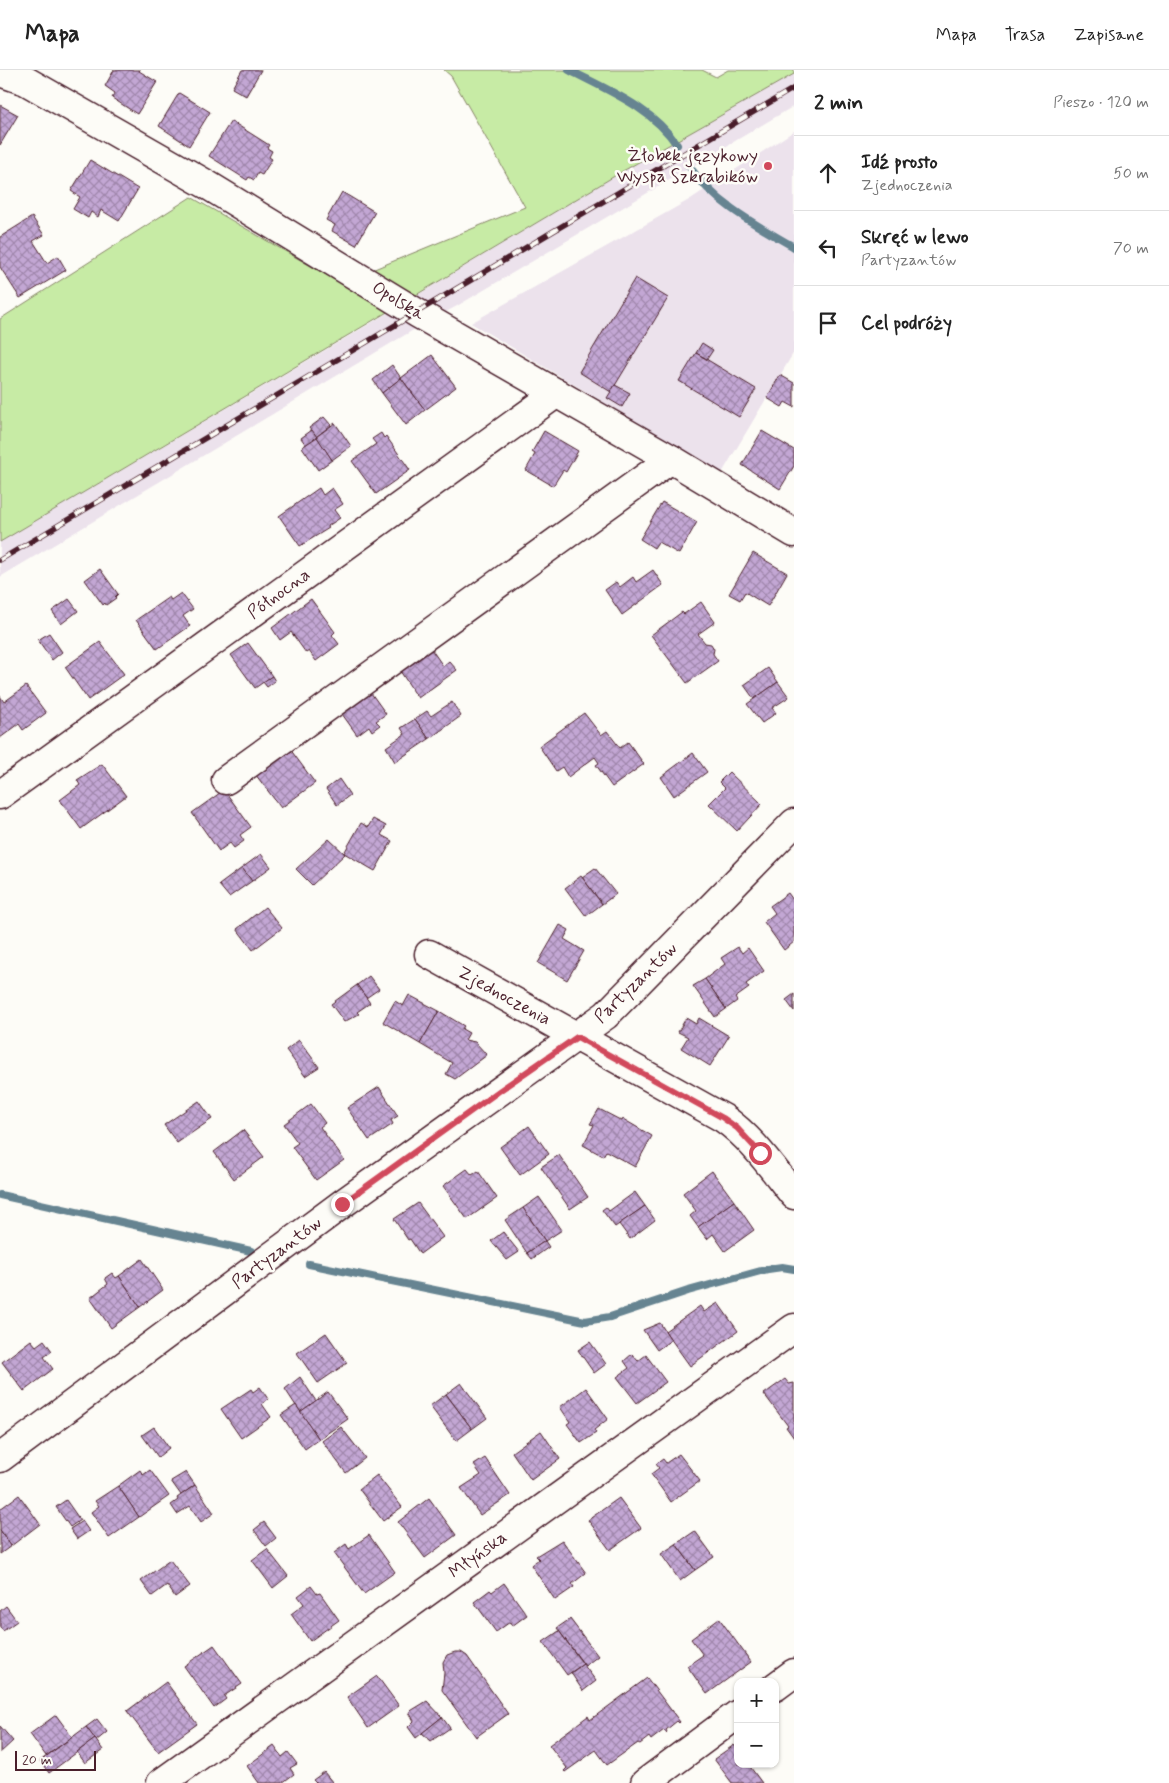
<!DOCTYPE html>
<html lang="pl">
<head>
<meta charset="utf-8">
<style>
	:root { --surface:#fff; --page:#f6f6f6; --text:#222; --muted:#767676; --line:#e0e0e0 }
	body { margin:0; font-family:Mynerve,sans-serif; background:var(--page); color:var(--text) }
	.controls { position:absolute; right:15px; bottom:15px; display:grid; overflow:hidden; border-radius:10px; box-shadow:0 1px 4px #0004 }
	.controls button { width:45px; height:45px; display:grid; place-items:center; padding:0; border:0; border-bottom:1px solid var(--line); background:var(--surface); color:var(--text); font:25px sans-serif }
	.scale { position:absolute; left:15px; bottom:12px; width:81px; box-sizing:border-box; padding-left:5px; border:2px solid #4a1f2b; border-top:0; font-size:14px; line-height:18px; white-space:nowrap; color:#4a1f2b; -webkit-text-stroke:4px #fdfcf7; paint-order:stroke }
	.stop { position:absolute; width:15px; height:15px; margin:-11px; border:4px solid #d1495b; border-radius:50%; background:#fff }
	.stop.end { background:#d1495b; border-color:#fff; box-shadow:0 1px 5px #0008 }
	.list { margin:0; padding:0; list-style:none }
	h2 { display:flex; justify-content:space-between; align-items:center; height:65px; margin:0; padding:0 20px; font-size:21px }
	h2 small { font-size:16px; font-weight:400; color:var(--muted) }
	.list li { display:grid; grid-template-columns:32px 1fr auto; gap:15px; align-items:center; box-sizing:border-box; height:75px; padding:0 20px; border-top:1px solid var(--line) }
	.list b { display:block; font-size:19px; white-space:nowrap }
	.list p { margin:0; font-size:16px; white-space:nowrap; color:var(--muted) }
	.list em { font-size:16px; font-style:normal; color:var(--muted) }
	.icon { flex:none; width:28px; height:28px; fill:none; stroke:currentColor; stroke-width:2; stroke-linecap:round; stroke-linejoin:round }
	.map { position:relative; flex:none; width:794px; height:1713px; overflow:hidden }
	header { display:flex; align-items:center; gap:30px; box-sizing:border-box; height:70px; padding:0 25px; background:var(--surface); border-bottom:1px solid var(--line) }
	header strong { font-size:24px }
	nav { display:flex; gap:28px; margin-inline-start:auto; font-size:18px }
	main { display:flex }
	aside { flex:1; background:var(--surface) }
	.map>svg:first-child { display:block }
	.built { fill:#ece2ec }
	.grass { fill:#c7eba5; stroke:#888568 }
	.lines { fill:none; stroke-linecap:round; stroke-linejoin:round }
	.stream { stroke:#668491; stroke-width:8 }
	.building { fill:url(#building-cross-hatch); stroke:#4a1f2b }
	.minor-casing { stroke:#4a1f2b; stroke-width:31 }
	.minor { stroke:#fdfcf7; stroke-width:28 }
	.rail-casing { stroke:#4a1f2b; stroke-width:5.5 }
	.rail { stroke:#fdfcf7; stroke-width:4; stroke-dasharray:11; stroke-linecap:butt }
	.route { stroke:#d1495b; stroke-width:6 }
	.poi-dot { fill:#d1495b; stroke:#fdfcf7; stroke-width:2 }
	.labels { text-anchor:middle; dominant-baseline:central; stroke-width:5; stroke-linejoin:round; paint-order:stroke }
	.poi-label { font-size:18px; fill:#4a1f2b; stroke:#fdfcf7; text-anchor:end }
	.street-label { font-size:18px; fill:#4a1f2b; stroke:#fdfcf7 }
</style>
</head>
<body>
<header>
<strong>Mapa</strong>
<nav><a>Mapa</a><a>Trasa</a><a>Zapisane</a></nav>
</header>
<main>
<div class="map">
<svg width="794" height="1713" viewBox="0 0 794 1713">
	<defs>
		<pattern id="building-cross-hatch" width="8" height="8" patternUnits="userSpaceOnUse" patternTransform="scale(1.25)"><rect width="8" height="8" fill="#c3a7d4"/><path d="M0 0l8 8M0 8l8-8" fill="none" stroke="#a087ac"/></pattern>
	</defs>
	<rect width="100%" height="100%" fill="#fdfcf7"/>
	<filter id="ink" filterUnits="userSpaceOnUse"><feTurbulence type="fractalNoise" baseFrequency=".02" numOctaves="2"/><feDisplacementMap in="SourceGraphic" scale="10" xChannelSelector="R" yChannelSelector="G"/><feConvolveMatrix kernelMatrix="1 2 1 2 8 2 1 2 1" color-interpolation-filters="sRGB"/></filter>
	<g filter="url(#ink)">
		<g class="built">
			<path d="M794,4V36L457,236L420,256L0,507V472L361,259L623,101Z"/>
			<path d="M794,61V282L722,403L471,253L689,130Z"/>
		</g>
		<g class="grass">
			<path d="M444,0H702L716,7L728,0H794V4L623,101L416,225L372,200L525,137L451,6Z"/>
			<path d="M191,127L389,241L0,472V249Z"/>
		</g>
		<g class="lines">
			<g class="stream">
				<path d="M569,0C607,20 653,38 677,75"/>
				<path d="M689,96C714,133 756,155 794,177"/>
				<path d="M0,1125L251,1181"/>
				<path d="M309,1194L585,1251L610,1247L688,1221L768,1199L782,1197L794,1199"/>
			</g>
		</g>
		<g class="building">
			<path d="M114,0H140L139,1L157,12L137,44L112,28L115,23L105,16Z"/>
			<path d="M242,0H261L246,26L232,18Z"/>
			<path d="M179,23L210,42L189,76L159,56Z"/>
			<path d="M0,35L18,45L0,75Z"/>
			<path d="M231,51L269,75L267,78L272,81L269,87L272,89L262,105L258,103L254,110L249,107L247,110L209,86Z"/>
			<path d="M90,90L138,119L119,151L101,140L98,147L91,142L88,148L73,139L80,127L71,121Z"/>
			<path d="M342,122L375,142L356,175L332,161L335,155L326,150Z"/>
			<path d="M32,147L44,165L33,171L47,193L58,186L66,200L20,228L0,197V167Z"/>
			<path d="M635,208L668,228L611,322L579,302Z"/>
			<path d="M702,273L713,280L707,289L696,283Z"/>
			<path d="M696,283L756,319L739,347L679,311Z"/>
			<path d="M432,285L456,317L425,340L401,308Z"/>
			<path d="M392,295L401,308L382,323L373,310Z"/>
			<path d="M780,305L794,313V337L785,332L782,337L767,328Z"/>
			<path d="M401,308L425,340L406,355L382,323Z"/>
			<path d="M615,315L630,323L622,337L607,328Z"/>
			<path d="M324,347L331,355L316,367L309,358Z"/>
			<path d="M335,353L351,376L332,390L316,367Z"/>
			<path d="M312,360L317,367L306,375L301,368Z"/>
			<path d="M544,361L578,381L566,402L563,400L553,416L526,400L535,384L532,382Z"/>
			<path d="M762,361L794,380V396L780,419L742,395Z"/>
			<path d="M381,363L384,368L386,366L410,400L376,424L352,391L376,374L372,369Z"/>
			<path d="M317,367L332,390L318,400L302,377Z"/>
			<path d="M319,418L323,425L332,418L343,434L334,440L340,448L328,456L329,458L300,476L279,446Z"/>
			<path d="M662,432L697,452L679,484L658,472L654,478L640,469Z"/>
			<path d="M753,483L787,503L768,536L745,522L740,530L729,524Z"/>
			<path d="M100,499L118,524L115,527L116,528L106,535L105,533L103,535L85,510Z"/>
			<path d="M653,500L663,515L622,545L605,520L616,512L620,517L633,507L636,512Z"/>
			<path d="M181,523L193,539L183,546L190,556L157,579L136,550L169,527L171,530Z"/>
			<path d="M69,529L78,541L61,554L52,541Z"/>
			<path d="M311,529L335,562L332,565L339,574L316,591L309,581L306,583L291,562L280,570L272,558Z"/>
			<path d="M701,532L715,552L698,564L705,573L711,574L714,579L713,584L718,591L687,613L651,565L682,542L684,544Z"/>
			<path d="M49,563L62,582L52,590L38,570Z"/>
			<path d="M100,572L124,604L88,630L65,597Z"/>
			<path d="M248,573L272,606L255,618L231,585Z"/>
			<path d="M427,573L443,596L449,591L457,600L418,628L396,595Z"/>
			<path d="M768,598L778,612L754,629L744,615Z"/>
			<path d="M272,606L275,611L267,617L263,612Z"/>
			<path d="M778,612L789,627L772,638L776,643L762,653L747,634Z"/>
			<path d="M26,616L46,643L23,660L19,654L0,668V626L4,632Z"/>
			<path d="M366,616L386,644L376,651L380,655L372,661L369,656L357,665L337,637Z"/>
			<path d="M452,632L461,646L429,669L415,649L427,641L431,646Z"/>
			<path d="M584,643L601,665L607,661L620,678L628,672L644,694L612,717L596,695L599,693L595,687L568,707L562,697L556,701L539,676Z"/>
			<path d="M415,649L429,669L395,692L386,677L405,664L401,658Z"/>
			<path d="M287,675L315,713L281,738L252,700Z"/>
			<path d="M693,683L707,702L674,726L661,707Z"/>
			<path d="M102,694L126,726L81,759L60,730L80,715L77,710Z"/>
			<path d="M729,702L762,734L737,761L709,734L725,718L719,712Z"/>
			<path d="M339,709L350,725L337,735L326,719Z"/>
			<path d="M224,720L251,757L240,765L244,771L234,778L230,773L219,781L192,743Z"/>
			<path d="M373,749L386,756L381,765L392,771L375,801L344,783L361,753L368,757Z"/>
			<path d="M329,769L345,784L312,815L296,799Z"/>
			<path d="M261,784L271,797L252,811L242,798Z"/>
			<path d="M242,798L252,811L229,827L219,815Z"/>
			<path d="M595,798L616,824L602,834L582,807Z"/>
			<path d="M581,806L602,834L586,846L565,818Z"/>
			<path d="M788,823L793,830L794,829V872L784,880L764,852L775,843L770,836Z"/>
			<path d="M265,837L282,858L253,880L237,859Z"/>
			<path d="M560,855L569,860L564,869L584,881L567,910L538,893Z"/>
			<path d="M738,877L742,883L748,878L764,901L746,914L749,918L735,928L737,931L726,939L705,909L725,894L721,888Z"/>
			<path d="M369,906L379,919L366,928L357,915Z"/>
			<path d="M705,909L726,939L715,947L693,916Z"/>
			<path d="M357,915L370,933L357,942L359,944L344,952L331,934Z"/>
			<path d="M794,924V941L786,930Z"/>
			<path d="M409,925L439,941L420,974L383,952L395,931L403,936Z"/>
			<path d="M439,941L464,956L462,959L469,963L465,970L475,972L487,985L455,1009L446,1004L452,993L420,974Z"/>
			<path d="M686,948L696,954L699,948L729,966L710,996L681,978L688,967L678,962Z"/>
			<path d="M299,970L319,997L305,1006L286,980Z"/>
			<path d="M379,1017L398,1046L391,1050L393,1054L369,1070L347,1038Z"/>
			<path d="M199,1031L212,1049L177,1073L164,1055Z"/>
			<path d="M311,1034L325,1053L320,1057L344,1090L316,1110L292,1077L298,1073L284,1054Z"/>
			<path d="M599,1039L622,1051L623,1049L652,1066L635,1097L606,1081L603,1086L583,1075L594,1055L590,1054Z"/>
			<path d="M529,1056L549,1084L520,1105L500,1077Z"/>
			<path d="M243,1060L264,1087L234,1109L214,1082Z"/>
			<path d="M559,1085L588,1127L570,1139L541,1097Z"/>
			<path d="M467,1099L472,1105L478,1101L497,1128L467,1149L443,1116Z"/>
			<path d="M712,1101L734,1131L698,1157L690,1146L696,1141L683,1123Z"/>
			<path d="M635,1122L645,1136L615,1157L602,1140L606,1137L609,1141Z"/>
			<path d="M539,1127L562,1160L545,1171L523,1138Z"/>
			<path d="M734,1131L754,1160L725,1181L713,1164L707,1169L698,1157Z"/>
			<path d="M418,1133L443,1167L420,1184L410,1169L408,1170L394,1149Z"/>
			<path d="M645,1136L655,1150L630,1169L619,1154Z"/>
			<path d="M523,1138L545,1171L527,1183L505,1150Z"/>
			<path d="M503,1162L519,1182L507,1190L491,1171Z"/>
			<path d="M545,1171L549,1177L532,1189L527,1183Z"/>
			<path d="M142,1189L163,1220L140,1237L119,1206Z"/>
			<path d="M112,1203L116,1208L119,1206L140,1237L111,1258L90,1228L108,1214L105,1208Z"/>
			<path d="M718,1233L738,1261L690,1296L665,1261L700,1236L704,1242Z"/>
			<path d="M660,1253L671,1270L657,1280L643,1260Z"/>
			<path d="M326,1263L347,1293L318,1313L297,1283Z"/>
			<path d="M31,1270L36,1276L44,1270L52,1281L44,1287L53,1299L24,1321L2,1292Z"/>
			<path d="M590,1272L606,1294L594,1303L578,1280Z"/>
			<path d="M632,1284L638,1291L646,1285L666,1312L637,1333L617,1307L629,1298L624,1291Z"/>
			<path d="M300,1307L316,1331L300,1342L285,1319Z"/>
			<path d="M785,1309L789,1314L794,1313V1368L786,1357L788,1356L764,1324Z"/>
			<path d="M461,1313L487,1348L472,1359L446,1324Z"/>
			<path d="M260,1317L268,1329L262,1334L271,1347L241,1368L221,1339L251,1319L253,1322Z"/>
			<path d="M586,1318L608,1349L594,1360L596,1363L581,1373L567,1354L570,1352L560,1337Z"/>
			<path d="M328,1322L348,1349L319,1369L300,1342Z"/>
			<path d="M446,1324L472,1359L456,1371L430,1336Z"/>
			<path d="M296,1335L319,1369L305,1379L281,1345Z"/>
			<path d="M154,1357L169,1378L158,1387L142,1365Z"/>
			<path d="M341,1357L365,1388L346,1403L322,1371Z"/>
			<path d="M541,1361L560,1389L531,1410L512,1382Z"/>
			<path d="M679,1384L700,1411L671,1432L651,1404L659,1398L656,1394L663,1389L666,1393Z"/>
			<path d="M485,1388L510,1425L480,1445L461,1418L481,1405L474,1395Z"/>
			<path d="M140,1400L143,1405L150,1400L169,1426L139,1447L118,1416Z"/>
			<path d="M186,1402L195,1415L181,1425L171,1411Z"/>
			<path d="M377,1405L402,1437L383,1451L359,1419Z"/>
			<path d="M195,1415L214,1443L201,1452L190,1436L177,1444L171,1435L178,1430L177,1428Z"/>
			<path d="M118,1416L139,1447L109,1468L91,1442L99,1436L95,1431Z"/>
			<path d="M19,1425L40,1454L11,1476L0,1460V1439Z"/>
			<path d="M429,1428L456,1465L425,1488L398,1452Z"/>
			<path d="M619,1428L641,1458L610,1480L588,1450Z"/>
			<path d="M66,1430L80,1450L70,1457L56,1437Z"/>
			<path d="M82,1451L89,1461L77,1469L70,1459Z"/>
			<path d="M264,1452L276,1468L266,1476L254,1460Z"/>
			<path d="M0,1460L11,1476L0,1484Z"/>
			<path d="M695,1461L714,1487L695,1500L676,1474Z"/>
			<path d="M369,1465L395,1502L364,1524L334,1483L346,1474L349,1479Z"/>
			<path d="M562,1470L586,1503L572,1514L574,1517L555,1530L531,1495L539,1489L536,1486Z"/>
			<path d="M676,1474L695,1500L680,1511L661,1484Z"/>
			<path d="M267,1479L288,1506L273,1518L252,1490Z"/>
			<path d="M170,1490L190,1516L175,1527L167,1515L152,1526L141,1511Z"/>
			<path d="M504,1513L527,1545L512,1556L510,1552L496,1562L474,1532L490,1520L492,1522Z"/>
			<path d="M311,1516L317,1524L320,1523L339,1550L310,1571L291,1544L304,1534L298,1526Z"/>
			<path d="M6,1536L17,1551L3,1561L0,1557V1541Z"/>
			<path d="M719,1548L751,1592L707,1624L687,1596L703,1585L691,1569Z"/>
			<path d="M570,1549L598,1586L585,1596L557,1558Z"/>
			<path d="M559,1561L583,1594L567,1605L543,1572Z"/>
			<path d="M214,1575L242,1614L224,1626L226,1629L214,1638L184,1596Z"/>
			<path d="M455,1582H461L467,1586L508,1644L476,1667L442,1620L444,1603L443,1592L447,1585Z"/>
			<path d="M583,1594L596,1611L583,1621L571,1603Z"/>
			<path d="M377,1606L399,1636L368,1658L347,1627Z"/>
			<path d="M647,1608L680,1652L679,1653L677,1651L666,1660L667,1662L666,1663L664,1660L651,1670L649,1667L640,1674L638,1673L607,1695L596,1680L565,1702L564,1701L567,1698L549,1675L588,1646L590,1650Z"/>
			<path d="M166,1612L197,1654L158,1682L127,1641Z"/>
			<path d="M427,1631L442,1647L416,1668L408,1657L414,1651L409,1642Z"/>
			<path d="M56,1645L72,1667L46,1686L30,1664Z"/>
			<path d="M442,1647L450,1658L431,1671L422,1663Z"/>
			<path d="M97,1649L107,1662L96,1671L86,1657Z"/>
			<path d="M0,1656L13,1671L0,1683Z"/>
			<path d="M86,1657L95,1669L49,1703L40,1691Z"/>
			<path d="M95,1669L103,1680L85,1693L77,1682Z"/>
			<path d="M734,1675L738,1680V1694H748L762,1713H732L714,1689Z"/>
			<path d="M274,1676L282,1687L288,1682L297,1694L290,1698L294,1704L282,1713H259L247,1696Z"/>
			<path d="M324,1702L333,1713H316L313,1710Z"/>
		</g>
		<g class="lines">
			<g class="minor-casing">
				<g id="minor">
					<path d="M0,2L26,11L206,114L417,243L671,389L794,463"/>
					<path d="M226,710L671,389"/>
					<path d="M0,725L557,323"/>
					<path d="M429,884L723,1048C752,1068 772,1098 794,1125"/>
					<path d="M0,1388L342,1134L606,945L794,753"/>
					<path d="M775,1617L794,1603"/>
					<path d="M161,1713L794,1258"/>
					<path d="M645,1713L738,1644"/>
				</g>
			</g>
			<use href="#minor" class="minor"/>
			<g class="rail-casing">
				<path id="rail" d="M0,490L794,18"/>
			</g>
			<use href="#rail" class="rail"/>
		</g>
	</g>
	<g class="lines" filter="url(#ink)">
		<path class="route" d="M342,1134L499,1021L577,967L723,1048L737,1058L760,1083"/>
	</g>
	<circle class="poi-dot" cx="768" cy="96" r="5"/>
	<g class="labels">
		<g class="poi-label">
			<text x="758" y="86">Żłobek językowy<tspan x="758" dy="21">Wyspa Szkrabików</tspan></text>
		</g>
		<g class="street-label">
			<text transform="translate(398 231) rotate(31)">Opolska</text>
			<text transform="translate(279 524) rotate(-36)">Północna</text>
			<text transform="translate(636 913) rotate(-44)">Partyzantów</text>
			<text transform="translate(504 926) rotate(29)">Zjednoczenia</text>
			<text transform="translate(277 1183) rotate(-37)">Partyzantów</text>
			<text transform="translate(478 1485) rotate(-36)">Młyńska</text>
		</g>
	</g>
</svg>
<div class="controls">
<button>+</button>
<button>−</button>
</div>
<div class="scale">20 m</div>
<div class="stop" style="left:760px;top:1083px"></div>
<div class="stop end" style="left:342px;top:1134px"></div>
</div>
<aside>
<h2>2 min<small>Pieszo · 120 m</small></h2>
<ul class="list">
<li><svg class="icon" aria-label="ahead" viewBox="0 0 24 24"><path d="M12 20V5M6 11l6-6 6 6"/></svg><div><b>Idź prosto</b><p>Zjednoczenia</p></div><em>50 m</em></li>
<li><svg class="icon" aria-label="left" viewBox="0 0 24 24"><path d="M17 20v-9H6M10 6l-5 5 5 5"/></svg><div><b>Skręć w lewo</b><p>Partyzantów</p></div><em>70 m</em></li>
<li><svg class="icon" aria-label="arrive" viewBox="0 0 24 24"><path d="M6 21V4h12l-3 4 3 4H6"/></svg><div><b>Cel podróży</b></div></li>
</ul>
</aside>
</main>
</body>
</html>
